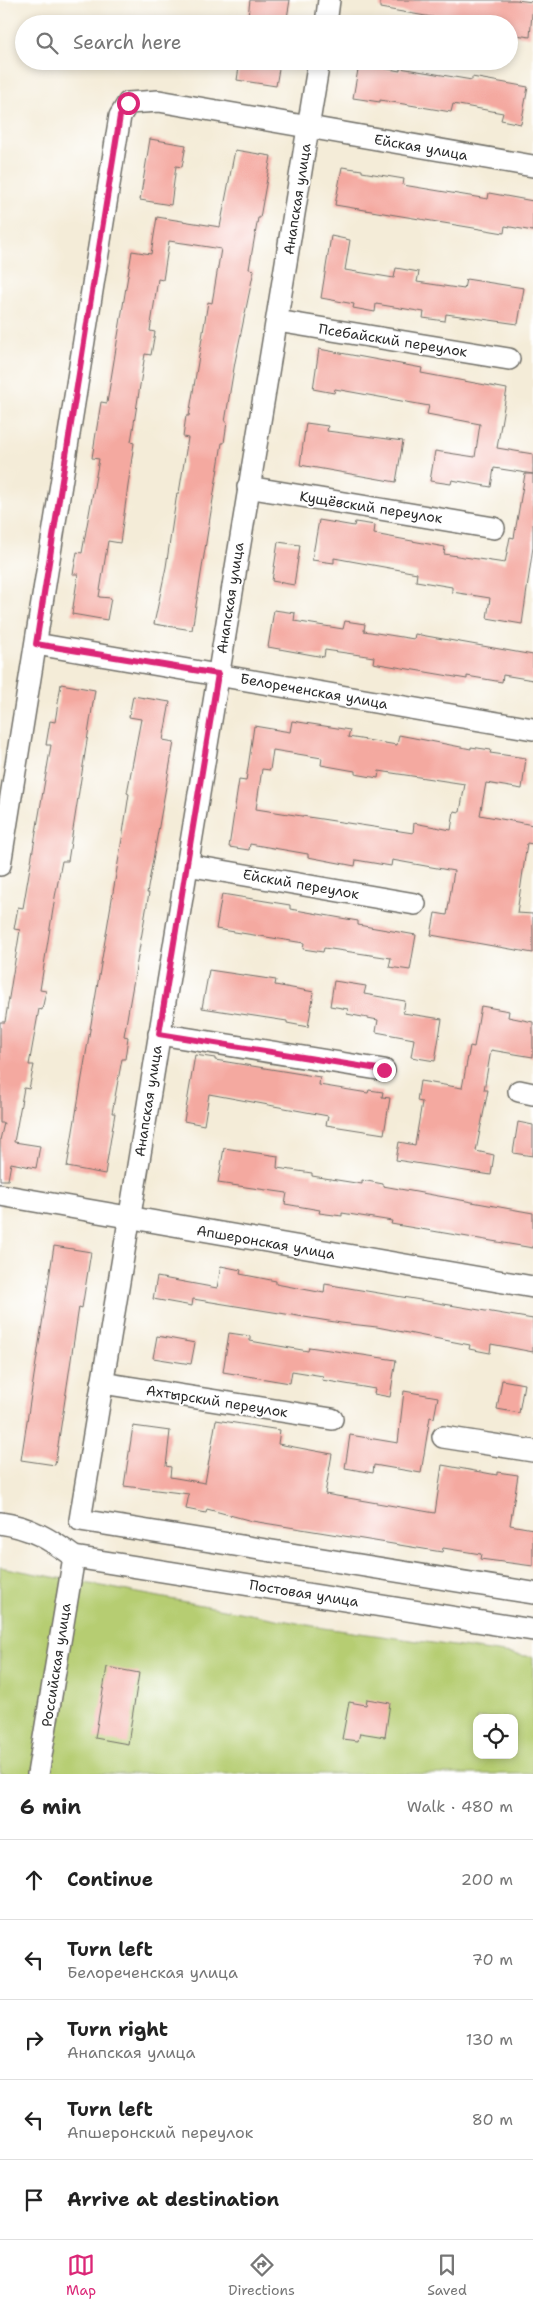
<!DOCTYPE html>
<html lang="en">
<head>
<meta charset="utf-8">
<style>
	:root { --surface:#fff; --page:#f6f6f6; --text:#222; --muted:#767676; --line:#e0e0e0; --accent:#db2777 }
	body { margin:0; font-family:"Shantell Sans",sans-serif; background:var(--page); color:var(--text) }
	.controls { position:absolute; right:15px; bottom:15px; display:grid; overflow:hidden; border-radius:10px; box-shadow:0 2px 8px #0003 }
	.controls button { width:45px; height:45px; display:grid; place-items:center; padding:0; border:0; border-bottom:1px solid var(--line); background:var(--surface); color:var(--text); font:25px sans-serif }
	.stop { position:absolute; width:15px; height:15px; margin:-11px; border:4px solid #db2777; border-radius:50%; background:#fff }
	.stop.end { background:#db2777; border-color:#fff; box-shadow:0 1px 5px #0008 }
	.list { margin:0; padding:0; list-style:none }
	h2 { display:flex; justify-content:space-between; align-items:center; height:65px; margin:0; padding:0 20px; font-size:21px }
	h2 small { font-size:16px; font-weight:400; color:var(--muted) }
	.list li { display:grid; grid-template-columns:32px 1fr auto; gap:15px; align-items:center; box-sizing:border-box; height:80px; padding:0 20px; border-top:1px solid var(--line) }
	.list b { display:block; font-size:19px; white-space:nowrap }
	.list p { margin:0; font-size:16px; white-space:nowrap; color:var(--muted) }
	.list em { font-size:16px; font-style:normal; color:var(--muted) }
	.icon { flex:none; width:28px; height:28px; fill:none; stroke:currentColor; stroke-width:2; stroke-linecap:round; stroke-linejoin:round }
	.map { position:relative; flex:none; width:533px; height:1774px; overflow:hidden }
	.search { position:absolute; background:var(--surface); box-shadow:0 2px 8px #0003; left:15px; right:15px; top:15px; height:55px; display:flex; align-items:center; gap:12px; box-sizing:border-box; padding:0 18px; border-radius:28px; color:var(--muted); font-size:19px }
	.sheet { height:465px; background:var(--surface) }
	nav { display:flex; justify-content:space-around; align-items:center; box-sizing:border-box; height:70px; border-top:1px solid var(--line); background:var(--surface); font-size:14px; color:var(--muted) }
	nav a { display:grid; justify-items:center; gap:2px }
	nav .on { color:var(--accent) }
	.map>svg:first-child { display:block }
	.green { fill:#b6cd72; stroke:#707c4e; fill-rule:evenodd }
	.building { fill:#f4a9a0; fill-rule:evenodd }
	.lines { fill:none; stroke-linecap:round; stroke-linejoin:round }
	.minor-casing { stroke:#716f68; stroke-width:24 }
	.minor { stroke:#fff; stroke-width:21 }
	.route { stroke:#db2777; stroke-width:6 }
	.labels { text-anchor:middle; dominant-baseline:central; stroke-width:4; stroke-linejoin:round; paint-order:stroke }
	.street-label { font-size:14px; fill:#2b2b2b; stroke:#fff }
</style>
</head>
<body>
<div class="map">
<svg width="533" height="1774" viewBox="0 0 533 1774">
	<rect width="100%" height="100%" fill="#fff"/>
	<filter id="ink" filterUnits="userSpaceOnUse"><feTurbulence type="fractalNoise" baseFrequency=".02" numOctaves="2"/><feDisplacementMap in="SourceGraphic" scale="10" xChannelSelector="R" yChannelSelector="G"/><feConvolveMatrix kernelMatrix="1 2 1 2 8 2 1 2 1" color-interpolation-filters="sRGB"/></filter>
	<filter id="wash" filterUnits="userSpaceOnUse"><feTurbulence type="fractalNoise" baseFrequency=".0096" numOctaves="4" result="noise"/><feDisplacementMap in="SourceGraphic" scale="20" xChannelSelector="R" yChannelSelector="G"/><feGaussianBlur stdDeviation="1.12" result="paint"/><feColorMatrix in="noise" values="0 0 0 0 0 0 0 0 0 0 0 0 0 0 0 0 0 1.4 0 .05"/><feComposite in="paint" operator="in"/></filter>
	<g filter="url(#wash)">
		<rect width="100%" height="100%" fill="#f4ecd8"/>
		<path class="green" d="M0,1567L324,1628L533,1657V1774H0ZM477,1718H514V1755H477Z"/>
		<g id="blocks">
			<g class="building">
				<path d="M250,0H290L286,24H247Z"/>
				<path d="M380,0H516L533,2L530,37L509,34V24L459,22V24H436L437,18L380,8Z"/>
				<path d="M240,61L280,63L276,86L237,80Z"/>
				<path d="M359,64L400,71V68L472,80V77L528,87L521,124L501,120L503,113L453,104L451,112L380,100V102L353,98Z"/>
				<path d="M150,139L186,145L182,167L176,166L171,205L140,200Z"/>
				<path d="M235,150L271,156L260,218H258L249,269L254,270L235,362L225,422H227L224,443H222L192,630L154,624L166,567L177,493H179L188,438L183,437L186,416H189L208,302L212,303L221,249L190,244L169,241L163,280L158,279L150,331L155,332L151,355L145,354L131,442L134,443L120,543L108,541L99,597L111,598L107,620L72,614L78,574H73L77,552L82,553L99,459L92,458L101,402L107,403L132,251L151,254L157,217L220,227Z"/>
				<path d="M342,167L362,170V172L404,179L403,185L488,199L489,193L533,201V231L505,226L504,233L335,205Z"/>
				<path d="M331,236L350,240L345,270L394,278L396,268L419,272L417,282L464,289L466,279L524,288L518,324L446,314L445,321L423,318L424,312L376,304L375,312L353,308L354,304L321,298Z"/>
				<path d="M319,349L422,368L421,373L507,389L497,448L533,454V474L494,468L491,487L452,480L451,484L430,481L435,451L475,457L480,424L427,414L429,406L335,389L334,393L313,389Z"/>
				<path d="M306,423L328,426L327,431L403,441L396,482L300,465Z"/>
				<path d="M525,474H533V547L522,624L487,618L490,598L452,592V587L416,581L417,573L334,558V563L312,560L319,520L354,526L355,522L375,525L374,534L445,547L444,554L505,563L510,537L514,538Z"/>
				<path d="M278,542L300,545L294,585L272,581Z"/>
				<path d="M274,610L295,613L294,621L343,629L345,621L365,624L364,631L414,639L415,634L533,655V680L503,675L502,682L467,676V679L373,663L374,657L325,650L324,657L268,647Z"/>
				<path d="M61,684L95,690L68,861H62L55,897L40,990L46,991L42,1010L39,1009L29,1065H34L29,1089L24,1088L14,1142L40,1146L36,1168L11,1163L8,1180H0V1140L4,1123H0V1022H5L20,930L14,929L18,907L23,908L51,745H46L50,721L55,722Z"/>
				<path d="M133,696L170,702L163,740L174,742L147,893H149L124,1036L128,1037L125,1059H122L112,1113H115L105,1174L67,1167L123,833L129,794L127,793L141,719L129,717Z"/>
				<path d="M292,721L350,730L348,737L397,745L399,735L471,749V747L491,750L490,753L526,758L522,789L486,783L480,815L533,825V844L527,843L517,913L533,914V953L431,935L435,913L447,915L454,871L392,860L391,866L356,860L355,866L308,857V854L250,844L249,850L229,847L239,780L246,781L254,726L290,732ZM273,750L322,758L321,765L355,771V774L378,778L379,771L465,784L460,812L454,811L451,830L414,823L413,833L256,809L262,769L270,770Z"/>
				<path d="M222,894L290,905V909L358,921V925L416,935L410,970L389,967L391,958L324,948L323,952L303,949L304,943L216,929Z"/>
				<path d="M209,970L276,980L275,985L314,992L308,1027L287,1023V1021L202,1008Z"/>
				<path d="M334,981L366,986L364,994L405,1001L403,1013L442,1019L435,1061L411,1057L414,1039L376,1032L378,1020L347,1014L348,1009L330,1006Z"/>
				<path d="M481,1006L509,1011L508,1017L533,1022V1057L491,1050L484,1090H488L476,1151L494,1155L491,1175L396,1160L399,1142L415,1145L422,1102L417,1101L420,1081L462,1088L470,1046L474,1047Z"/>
				<path d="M195,1055L215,1058V1060L320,1077L319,1085L368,1093L369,1090L383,1092L382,1097L390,1098L384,1134L326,1125L328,1116L209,1094L204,1125L184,1121Z"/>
				<path d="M518,1122L533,1125V1156L513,1153Z"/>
				<path d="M224,1148L278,1156L277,1168L312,1173V1176L362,1184V1180L383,1184V1186L533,1213V1248L391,1224L392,1221L342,1213V1216L319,1213L320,1210L285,1204L287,1193L218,1183Z"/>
				<path d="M54,1246L91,1252L82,1308L79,1307L55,1465L21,1460Z"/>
				<path d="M221,1266L241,1270L240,1274L276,1281V1284L324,1293L325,1284L533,1319V1352L491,1344L490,1353L469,1349L470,1345L377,1327L341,1323L193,1299L192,1306L153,1299L157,1277L217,1288Z"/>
				<path d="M229,1333L250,1336V1341L308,1351L309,1347L396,1360L390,1397L374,1394L375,1389L322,1380L323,1376L292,1371L290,1383L223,1372Z"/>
				<path d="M157,1336L195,1343L191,1364L153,1358Z"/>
				<path d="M502,1380L524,1384L519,1413L497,1409Z"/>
				<path d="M404,1391L438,1397L434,1418L430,1417L421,1473L374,1465L373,1473L345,1468L350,1435L398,1443Z"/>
				<path d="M216,1420L280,1430L278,1444L332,1454L325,1494L435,1513L442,1465L497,1475V1472L518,1475L510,1525L533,1529V1566L480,1559L481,1554L443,1548L442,1552L252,1521L207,1509L206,1513L186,1509L189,1494L124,1486L133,1426L170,1431L166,1466L171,1467L170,1477L205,1483Z"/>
				<path d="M107,1667L139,1673L128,1744L95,1738Z"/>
				<path d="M367,1699L390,1703L385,1737L360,1733L358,1741L342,1739L349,1702L366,1705Z"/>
			</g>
		</g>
	</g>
	<g filter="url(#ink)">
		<use href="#blocks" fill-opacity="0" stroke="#716f68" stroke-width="1"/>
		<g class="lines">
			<g class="minor-casing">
				<g id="minor">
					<path d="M326,24L329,0"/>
					<path d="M319,61L80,1520L533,1593"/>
					<path d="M277,321L509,359"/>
					<path d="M248,487L494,528"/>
					<path d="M36,644L533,729"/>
					<path d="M0,865L120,116L128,103L159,101L533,166"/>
					<path d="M187,865L415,904"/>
					<path d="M159,1034L384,1070"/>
					<path d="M519,1091L533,1094"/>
					<path d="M0,1195L533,1287"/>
					<path d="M102,1383L332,1419"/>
					<path d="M443,1437L533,1451"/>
					<path d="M0,1523C30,1527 50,1539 74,1557L533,1630"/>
					<path d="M38,1774L74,1557"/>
				</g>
			</g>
			<use href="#minor" class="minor"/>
		</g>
	</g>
	<g class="lines" filter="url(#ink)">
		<path class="route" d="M128,103L120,116L36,644L218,674L159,1034L384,1070"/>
	</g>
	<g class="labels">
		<g class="street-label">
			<text transform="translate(421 147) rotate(10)">Ейская улица</text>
			<text transform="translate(297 199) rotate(-81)">Анапская улица</text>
			<text transform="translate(393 340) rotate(9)">Псебайский переулок</text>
			<text transform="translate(371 507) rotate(9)">Кущёвский переулок</text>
			<text transform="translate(230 598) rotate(-81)">Анапская улица</text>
			<text transform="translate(314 691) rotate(10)">Белореченская улица</text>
			<text transform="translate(301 884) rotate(10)">Ейский переулок</text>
			<text transform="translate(148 1101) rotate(-81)">Анапская улица</text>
			<text transform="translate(266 1242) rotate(10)">Апшеронская улица</text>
			<text transform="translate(217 1401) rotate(9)">Ахтырский переулок</text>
			<text transform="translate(304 1593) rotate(9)">Постовая улица</text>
			<text transform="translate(56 1665) rotate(-81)">Российская улица</text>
		</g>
	</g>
</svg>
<div class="controls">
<button><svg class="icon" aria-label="locate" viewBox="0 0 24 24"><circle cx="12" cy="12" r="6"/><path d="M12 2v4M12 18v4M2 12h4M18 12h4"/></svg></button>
</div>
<div class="stop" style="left:128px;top:103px"></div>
<div class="stop end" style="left:384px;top:1070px"></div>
<div class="search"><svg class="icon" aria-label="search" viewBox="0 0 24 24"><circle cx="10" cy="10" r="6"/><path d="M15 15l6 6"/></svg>Search here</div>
</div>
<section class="sheet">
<h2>6 min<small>Walk · 480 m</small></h2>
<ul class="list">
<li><svg class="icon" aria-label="ahead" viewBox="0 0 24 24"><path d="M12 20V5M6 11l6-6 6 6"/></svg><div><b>Continue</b></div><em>200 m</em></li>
<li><svg class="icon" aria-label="left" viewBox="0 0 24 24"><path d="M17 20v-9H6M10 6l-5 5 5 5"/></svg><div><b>Turn left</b><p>Белореченская улица</p></div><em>70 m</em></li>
<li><svg class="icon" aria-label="right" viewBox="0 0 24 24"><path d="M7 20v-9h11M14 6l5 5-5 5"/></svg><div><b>Turn right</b><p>Анапская улица</p></div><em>130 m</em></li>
<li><svg class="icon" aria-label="left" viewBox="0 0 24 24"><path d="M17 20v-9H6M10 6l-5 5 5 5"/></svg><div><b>Turn left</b><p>Апшеронский переулок</p></div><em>80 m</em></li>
<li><svg class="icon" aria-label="arrive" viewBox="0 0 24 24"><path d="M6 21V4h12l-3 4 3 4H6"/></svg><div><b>Arrive at destination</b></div></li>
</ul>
</section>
<nav>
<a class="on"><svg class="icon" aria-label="map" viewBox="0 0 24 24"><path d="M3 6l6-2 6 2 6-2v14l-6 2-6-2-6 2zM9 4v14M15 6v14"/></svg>Map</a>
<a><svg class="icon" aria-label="directions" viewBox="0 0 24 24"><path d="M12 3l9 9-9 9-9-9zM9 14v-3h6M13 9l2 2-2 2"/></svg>Directions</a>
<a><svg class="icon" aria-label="saved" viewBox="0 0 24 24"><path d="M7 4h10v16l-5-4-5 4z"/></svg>Saved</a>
</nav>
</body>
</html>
